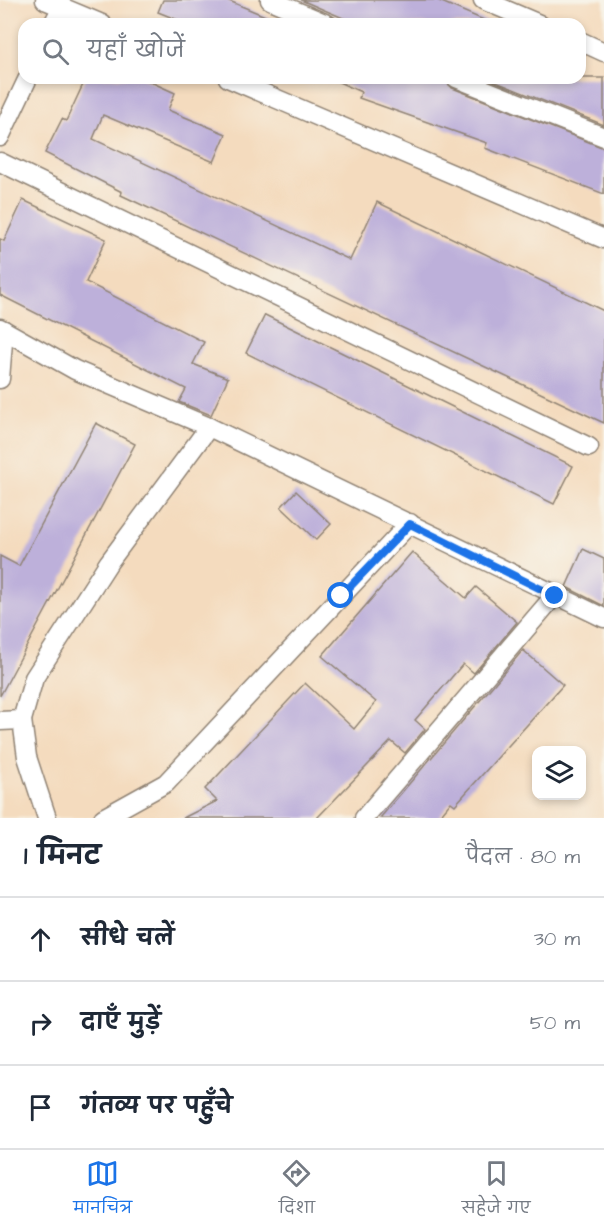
<!DOCTYPE html>
<html lang="hi">
<head>
<meta charset="utf-8">
<style>
	:root { --surface:#fff; --page:#f6f6f7; --text:#1f2937; --muted:#747a83; --line:#e0e1e3; --accent:#1a73e8 }
	body { margin:0; font-family:"Architects Daughter","Playpen Sans Deva",sans-serif; background:var(--page); color:var(--text) }
	.controls { position:absolute; right:18px; bottom:18px; display:grid; overflow:hidden; border-radius:12px; box-shadow:0 3px 9px #0003 }
	.controls button { width:54px; height:54px; display:grid; place-items:center; padding:0; border:0; border-bottom:2px solid var(--line); background:var(--surface); color:var(--text); font:30px sans-serif }
	.stop { position:absolute; width:18px; height:18px; margin:-14px; border:4px solid #1a73e8; border-radius:50%; background:#fff }
	.stop.end { background:#1a73e8; border-color:#fff; box-shadow:0 2px 6px #0008 }
	.list { margin:0; padding:0; list-style:none }
	h2 { display:flex; justify-content:space-between; align-items:center; height:78px; margin:0; padding:0 24px; font-size:26px }
	h2 small { font-size:20px; font-weight:400; color:var(--muted) }
	.list li { display:grid; grid-template-columns:39px 1fr auto; gap:18px; align-items:center; box-sizing:border-box; height:84px; padding:0 24px; border-top:2px solid var(--line) }
	.list b { display:block; font-size:22px; white-space:nowrap }
	.list em { font-size:20px; font-style:normal; color:var(--muted) }
	.icon { flex:none; width:33px; height:33px; fill:none; stroke:currentColor; stroke-width:2; stroke-linecap:round; stroke-linejoin:round }
	.map { position:relative; flex:none; width:604px; height:818px; overflow:hidden }
	.search { position:absolute; background:var(--surface); box-shadow:0 3px 9px #0003; left:18px; right:18px; top:18px; height:66px; display:flex; align-items:center; gap:15px; box-sizing:border-box; padding:0 21px; border-radius:18px; color:var(--muted); font-size:22px }
	.sheet { height:330px; background:var(--surface) }
	nav { display:flex; justify-content:space-around; align-items:center; box-sizing:border-box; height:84px; border-top:2px solid var(--line); background:var(--surface); font-size:16px; color:var(--muted) }
	nav a { display:grid; justify-items:center; gap:3px }
	nav .on { color:var(--accent) }
	.map>svg:first-child { display:block }
	.building { fill:#bdb0da }
	.lines { fill:none; stroke-linecap:round; stroke-linejoin:round }
	.street-casing { stroke:#908374; stroke-width:21 }
	.street { stroke:#fff; stroke-width:18 }
	.route { stroke:#1a73e8; stroke-width:8 }
</style>
</head>
<body>
<div class="map">
<svg width="604" height="818" viewBox="0 0 604 818">
	<rect width="100%" height="100%" fill="#f7f3e8"/>
	<filter id="ink" filterUnits="userSpaceOnUse"><feTurbulence type="fractalNoise" baseFrequency=".0167" numOctaves="2"/><feDisplacementMap in="SourceGraphic" scale="12" xChannelSelector="R" yChannelSelector="G"/><feConvolveMatrix kernelMatrix="1 2 1 2 8 2 1 2 1" color-interpolation-filters="sRGB"/></filter>
	<filter id="wash" filterUnits="userSpaceOnUse"><feTurbulence type="fractalNoise" baseFrequency=".008" numOctaves="4" result="noise"/><feDisplacementMap in="SourceGraphic" scale="24" xChannelSelector="R" yChannelSelector="G"/><feGaussianBlur stdDeviation="1.35" result="paint"/><feColorMatrix in="noise" values="0 0 0 0 0 0 0 0 0 0 0 0 0 0 0 0 0 1.4 0 .05"/><feComposite in="paint" operator="in"/></filter>
	<g filter="url(#wash)">
		<rect width="100%" height="100%" fill="#f4dbbe"/>
		<g id="blocks">
			<g class="building">
				<path d="M163,0H227L284,24H188L158,12Z"/>
				<path d="M301,0H437L493,24H357Z"/>
				<path d="M86,78H142L175,93L168,110L226,134L214,162L103,115L93,139L350,260L377,202L604,311V423L121,195L122,192L45,153L62,119L66,121Z"/>
				<path d="M330,78H445L452,88L604,148V194L485,148L487,143L359,98L361,92Z"/>
				<path d="M486,78H604V125Z"/>
				<path d="M23,200L106,239L86,282L204,342L193,364L228,378L211,415L179,402L186,389L0,295V239L4,241Z"/>
				<path d="M265,315L573,466L554,504L246,353Z"/>
				<path d="M96,423L135,444L0,696V556L19,566Z"/>
				<path d="M296,491L331,524L316,540L281,507Z"/>
				<path d="M583,549L604,559V606L566,587Z"/>
				<path d="M412,552L466,598L476,587L517,622L474,673L463,664L415,720L425,729L405,753L391,741L317,818H183L217,801L205,789L305,683L354,729L376,702L322,656Z"/>
				<path d="M523,650L563,685L455,805L451,802L438,818H380Z"/>
			</g>
		</g>
	</g>
	<g filter="url(#ink)">
		<use href="#blocks" fill-opacity="0" stroke="#908374" stroke-width="1.5"/>
		<g class="lines">
			<g class="street-casing">
				<g id="street">
					<path d="M45,0L102,24"/>
					<path d="M270,0L327,24"/>
					<path d="M483,0L539,24"/>
					<path d="M53,24L62,7"/>
					<path d="M580,41L604,52"/>
					<path d="M228,78L604,239"/>
					<path d="M456,78L604,137"/>
					<path d="M0,137L28,78"/>
					<path d="M0,162L589,447"/>
					<path d="M0,328L75,370L209,427L604,618"/>
					<path d="M0,379L4,330"/>
					<path d="M0,721L22,720"/>
					<path d="M47,818L27,757L22,720L34,678L109,562L209,427"/>
					<path d="M103,818L166,783L410,523"/>
					<path d="M364,818L555,595"/>
				</g>
			</g>
			<use href="#street" class="street"/>
		</g>
	</g>
	<g class="lines" filter="url(#ink)">
		<path class="route" d="M341,596L410,524L555,596"/>
	</g>
</svg>
<div class="controls">
<button><svg class="icon" aria-label="layers" viewBox="0 0 24 24"><path d="M12 4l9 5-9 5-9-5zM3 14l9 5 9-5"/></svg></button>
</div>
<div class="stop" style="left:341px;top:596px"></div>
<div class="stop end" style="left:555px;top:596px"></div>
<div class="search"><svg class="icon" aria-label="search" viewBox="0 0 24 24"><circle cx="10" cy="10" r="6"/><path d="M15 15l6 6"/></svg>यहाँ खोजें</div>
</div>
<section class="sheet">
<h2>1 मिनट<small>पैदल · 80 m</small></h2>
<ul class="list">
<li><svg class="icon" aria-label="ahead" viewBox="0 0 24 24"><path d="M12 20V5M6 11l6-6 6 6"/></svg><div><b>सीधे चलें</b></div><em>30 m</em></li>
<li><svg class="icon" aria-label="right" viewBox="0 0 24 24"><path d="M7 20v-9h11M14 6l5 5-5 5"/></svg><div><b>दाएँ मुड़ें</b></div><em>50 m</em></li>
<li><svg class="icon" aria-label="arrive" viewBox="0 0 24 24"><path d="M6 21V4h12l-3 4 3 4H6"/></svg><div><b>गंतव्य पर पहुँचे</b></div></li>
</ul>
</section>
<nav>
<a class="on"><svg class="icon" aria-label="map" viewBox="0 0 24 24"><path d="M3 6l6-2 6 2 6-2v14l-6 2-6-2-6 2zM9 4v14M15 6v14"/></svg>मानचित्र</a>
<a><svg class="icon" aria-label="directions" viewBox="0 0 24 24"><path d="M12 3l9 9-9 9-9-9zM9 14v-3h6M13 9l2 2-2 2"/></svg>दिशा</a>
<a><svg class="icon" aria-label="saved" viewBox="0 0 24 24"><path d="M7 4h10v16l-5-4-5 4z"/></svg>सहेजे गए</a>
</nav>
</body>
</html>
